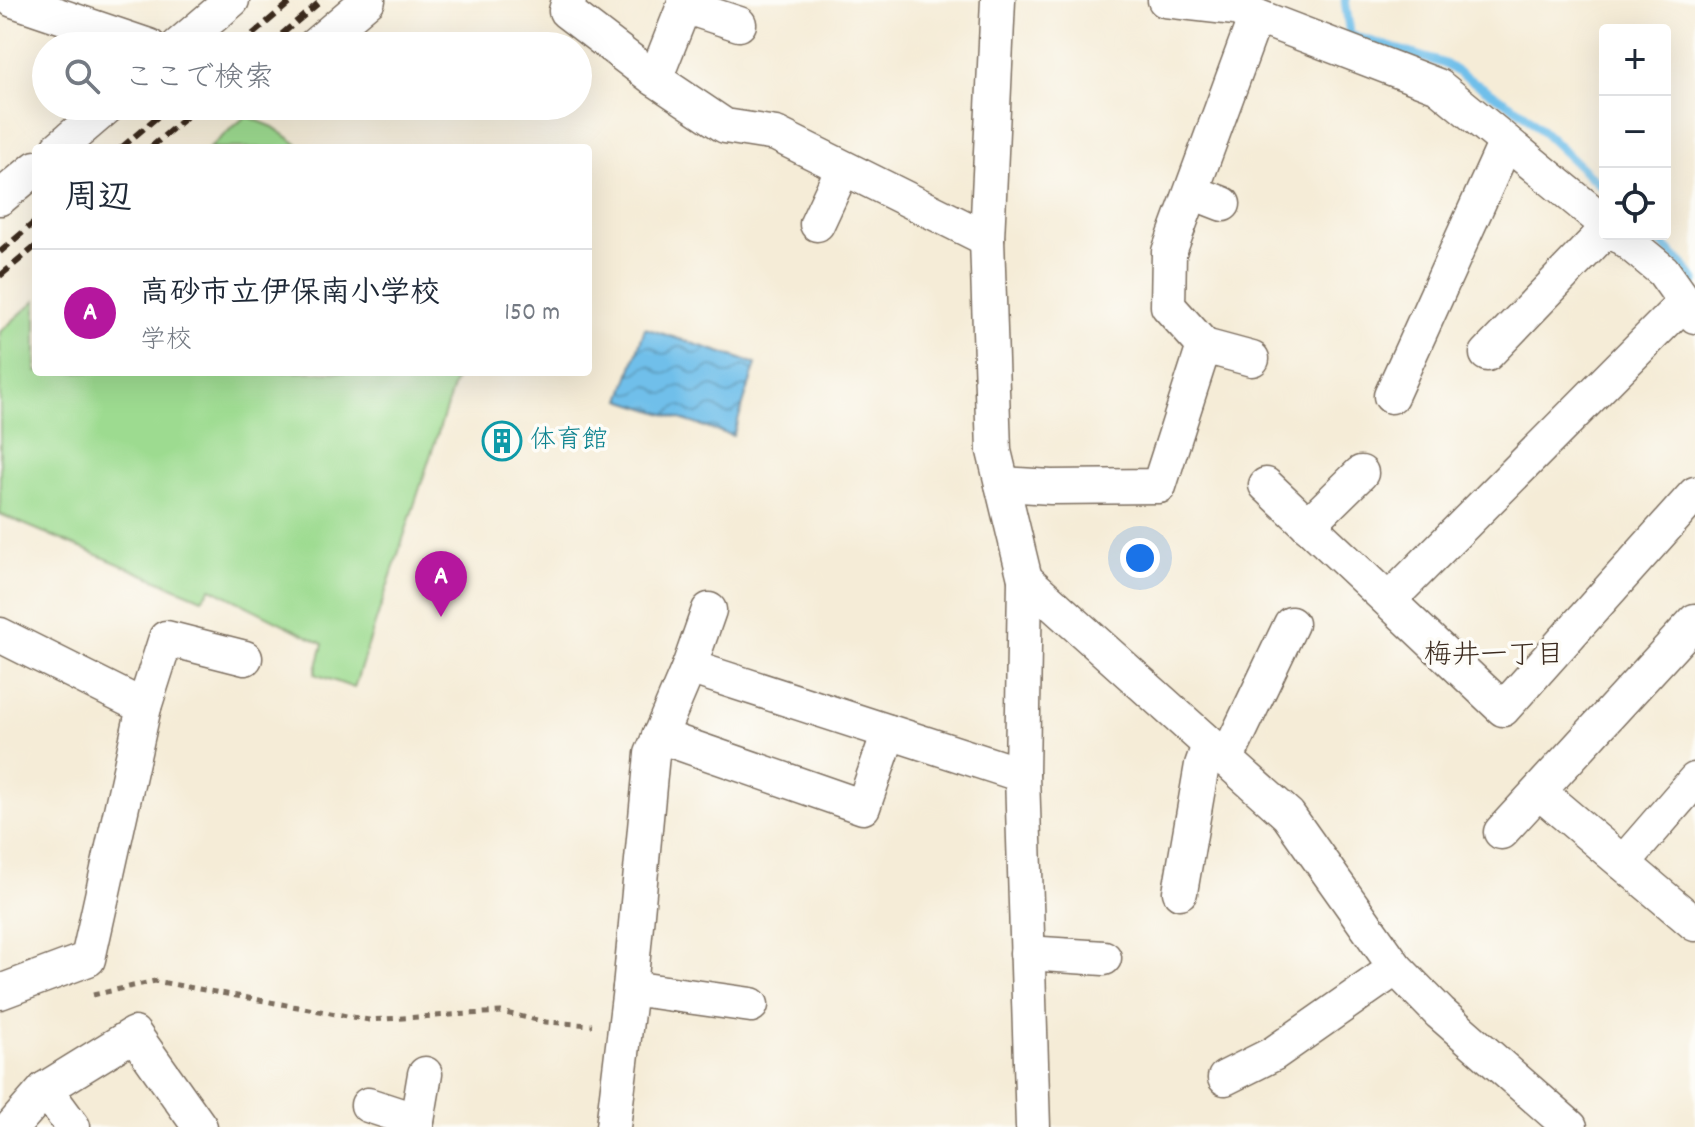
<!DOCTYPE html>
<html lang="ja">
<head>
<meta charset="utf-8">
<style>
	:root { --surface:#fff; --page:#f6f6f7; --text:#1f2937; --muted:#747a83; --line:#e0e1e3; --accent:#b5179e }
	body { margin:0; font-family:Dekko,"Klee One",sans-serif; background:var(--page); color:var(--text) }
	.controls { position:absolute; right:24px; top:24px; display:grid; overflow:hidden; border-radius:8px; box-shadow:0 8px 32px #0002 }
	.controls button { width:72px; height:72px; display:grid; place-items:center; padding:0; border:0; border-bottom:2px solid var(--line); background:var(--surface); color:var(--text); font:40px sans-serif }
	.you { position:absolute; left:1140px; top:558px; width:28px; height:28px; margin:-20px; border:6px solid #fff; border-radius:50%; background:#1a73e8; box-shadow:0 0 0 12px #1a73e833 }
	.badge { display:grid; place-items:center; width:52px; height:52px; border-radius:50%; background:var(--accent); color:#fff; font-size:26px; font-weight:700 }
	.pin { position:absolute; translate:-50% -66px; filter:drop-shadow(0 2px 4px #0008) }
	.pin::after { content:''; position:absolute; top:42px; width:28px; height:24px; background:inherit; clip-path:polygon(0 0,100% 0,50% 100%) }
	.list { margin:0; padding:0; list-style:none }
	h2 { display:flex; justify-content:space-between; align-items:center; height:104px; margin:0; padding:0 32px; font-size:34px }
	h2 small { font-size:26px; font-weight:400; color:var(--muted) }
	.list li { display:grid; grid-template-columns:52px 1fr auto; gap:24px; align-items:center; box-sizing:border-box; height:128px; padding:0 32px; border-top:2px solid var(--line) }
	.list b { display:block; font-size:30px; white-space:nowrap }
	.list p { margin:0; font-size:26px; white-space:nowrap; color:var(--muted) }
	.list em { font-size:26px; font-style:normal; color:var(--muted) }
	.icon { flex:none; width:44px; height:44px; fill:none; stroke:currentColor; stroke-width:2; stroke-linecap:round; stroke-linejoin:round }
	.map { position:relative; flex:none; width:1695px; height:1127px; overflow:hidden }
	.search { position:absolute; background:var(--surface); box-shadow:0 8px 32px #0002; left:32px; top:32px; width:560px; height:88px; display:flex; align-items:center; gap:20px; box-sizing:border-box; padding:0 28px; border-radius:44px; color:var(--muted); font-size:30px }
	.panel { position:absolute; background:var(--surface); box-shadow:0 8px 32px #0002; left:32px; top:144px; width:560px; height:232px; border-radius:8px }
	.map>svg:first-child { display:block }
	.green { fill:#9ddb90; stroke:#6c8257; stroke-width:2 }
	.water { fill:url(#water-waves); stroke:#567484; stroke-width:2 }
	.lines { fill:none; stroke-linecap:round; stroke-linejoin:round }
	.stream { stroke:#70bfea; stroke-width:9 }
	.minor-casing { stroke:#7c6e5f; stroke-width:37 }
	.path { stroke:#7c6e5f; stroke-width:5; stroke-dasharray:6 6; stroke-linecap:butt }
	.minor { stroke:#fff; stroke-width:34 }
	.rail { stroke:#3b2a1e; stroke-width:6; stroke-dasharray:12 6; stroke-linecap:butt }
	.labels { text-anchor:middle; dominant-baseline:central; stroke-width:7; stroke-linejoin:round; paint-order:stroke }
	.culture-label { font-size:26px; fill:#0d838f; stroke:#fdfcf7; text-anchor:start }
	.neighbourhood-label { font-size:28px; fill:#3b2a1e; stroke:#fdfcf7 }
</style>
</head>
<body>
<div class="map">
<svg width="1695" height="1127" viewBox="0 0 1695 1127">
	<defs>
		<pattern id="water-waves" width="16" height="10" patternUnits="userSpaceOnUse" patternTransform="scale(2)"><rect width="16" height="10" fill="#70bfea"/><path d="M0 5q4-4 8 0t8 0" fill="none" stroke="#5d9bbd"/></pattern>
	</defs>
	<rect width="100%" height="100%" fill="#fdfcf7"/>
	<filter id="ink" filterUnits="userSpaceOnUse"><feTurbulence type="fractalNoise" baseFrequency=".0125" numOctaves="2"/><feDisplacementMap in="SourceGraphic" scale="16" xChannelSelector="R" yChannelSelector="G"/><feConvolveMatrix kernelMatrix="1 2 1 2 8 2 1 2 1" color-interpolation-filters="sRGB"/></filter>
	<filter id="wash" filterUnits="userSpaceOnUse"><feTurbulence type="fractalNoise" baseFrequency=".006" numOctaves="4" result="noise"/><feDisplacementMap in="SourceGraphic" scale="32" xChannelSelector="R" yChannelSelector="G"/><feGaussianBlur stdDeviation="1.8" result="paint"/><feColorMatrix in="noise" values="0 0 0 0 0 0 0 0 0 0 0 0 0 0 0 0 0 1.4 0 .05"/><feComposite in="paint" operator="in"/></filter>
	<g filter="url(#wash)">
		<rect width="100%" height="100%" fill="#f5ecd7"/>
		<g class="green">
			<path d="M246,116L273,127L303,148H209Z"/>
			<path d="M36,300V372H458L354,688L315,674L323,644L211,588L202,599L0,514V332Z"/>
		</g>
		<path class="water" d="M645,328L756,364L733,436L621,400Z"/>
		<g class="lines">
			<g class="stream">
				<path d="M1345,0L1350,35L1445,64L1522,112L1605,190"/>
				<path d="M1651,234L1683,264L1695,281"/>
			</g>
		</g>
	</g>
	<g filter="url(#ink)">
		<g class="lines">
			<g class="minor-casing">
				<g id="minor">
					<path d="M13,0L149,46"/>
					<path d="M569,0L566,11L655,79L725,126L776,134L987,239"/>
					<path d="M998,0L987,239L994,451L1025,579L1022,775L1033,1127"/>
					<path d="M1165,0L1235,8L1438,86L1605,223"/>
					<path d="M178,46L232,0"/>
					<path d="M314,46L368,0"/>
					<path d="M655,79L684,6L739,24"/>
					<path d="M59,148L108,106"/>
					<path d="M1192,192L1223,204"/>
					<path d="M0,198L36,168"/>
					<path d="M817,224L843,168"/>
					<path d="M1618,234L1663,271L1695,316"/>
					<path d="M1204,346L1252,359"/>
					<path d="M1487,354L1605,231"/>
					<path d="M1391,396L1506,142"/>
					<path d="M1002,484L1051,487L1159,486L1204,346L1168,306L1169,252L1256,16"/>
					<path d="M1266,485L1503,709L1695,494"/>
					<path d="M1308,525L1361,473"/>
					<path d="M1025,579L1288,815L1396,968L1440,1013L1570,1127"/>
					<path d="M1389,600L1685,302"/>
					<path d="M0,635L144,707L88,959L0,992"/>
					<path d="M689,667L1022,775"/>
					<path d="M144,707L166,638L245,658"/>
					<path d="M659,736L863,807L889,732"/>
					<path d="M1226,760L1291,624"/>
					<path d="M1539,792L1695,924"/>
					<path d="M1501,832L1695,621"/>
					<path d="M1623,863L1695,780"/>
					<path d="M1180,892L1202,765L1209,745"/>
					<path d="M1027,953L1104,958"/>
					<path d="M630,988L751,1005"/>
					<path d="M1225,1078L1273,1054L1396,968"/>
					<path d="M45,1089L73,1127"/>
					<path d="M368,1105L417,1121"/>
					<path d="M12,1127L45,1089L134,1034L200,1127"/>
					<path d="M416,1127L425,1074"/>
					<path d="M613,1127L630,988L652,754L689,667L709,610"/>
				</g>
			</g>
			<path class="path" d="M93,995L155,981L369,1020L501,1012L546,1022L592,1025"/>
			<use href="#minor" class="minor"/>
			<g class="rail">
				<path d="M239,46L293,0"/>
				<path d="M268,46L322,0"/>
				<path d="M121,148L170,106"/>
				<path d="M150,148L199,106"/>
				<path d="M0,252L36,221"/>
				<path d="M0,276L36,246"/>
			</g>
		</g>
	</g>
	<defs>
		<g id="building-ring" transform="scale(2)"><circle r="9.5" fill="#fdfcf7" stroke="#0f9aa8" stroke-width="1.5"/><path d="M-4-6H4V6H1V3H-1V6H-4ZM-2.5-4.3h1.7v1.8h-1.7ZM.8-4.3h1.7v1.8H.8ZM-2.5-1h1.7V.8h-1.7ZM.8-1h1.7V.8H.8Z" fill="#0f9aa8"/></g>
	</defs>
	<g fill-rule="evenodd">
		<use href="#building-ring" x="502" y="441"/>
	</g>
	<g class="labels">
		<g class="culture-label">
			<text x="530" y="441">体育館</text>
		</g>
		<g class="neighbourhood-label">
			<text x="1494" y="658">梅井一丁目</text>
		</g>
	</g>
</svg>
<div class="controls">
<button>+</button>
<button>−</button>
<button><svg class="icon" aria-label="locate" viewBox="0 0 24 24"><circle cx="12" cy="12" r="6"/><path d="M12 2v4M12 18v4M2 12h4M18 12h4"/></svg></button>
</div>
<div class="you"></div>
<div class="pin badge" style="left:441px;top:617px">A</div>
<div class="search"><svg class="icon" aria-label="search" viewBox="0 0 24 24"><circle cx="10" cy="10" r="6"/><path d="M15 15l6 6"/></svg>ここで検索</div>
<section class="panel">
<h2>周辺<small></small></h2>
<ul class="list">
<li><span class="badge">A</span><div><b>高砂市立伊保南小学校</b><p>学校</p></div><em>150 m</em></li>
</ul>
</section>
</div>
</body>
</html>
